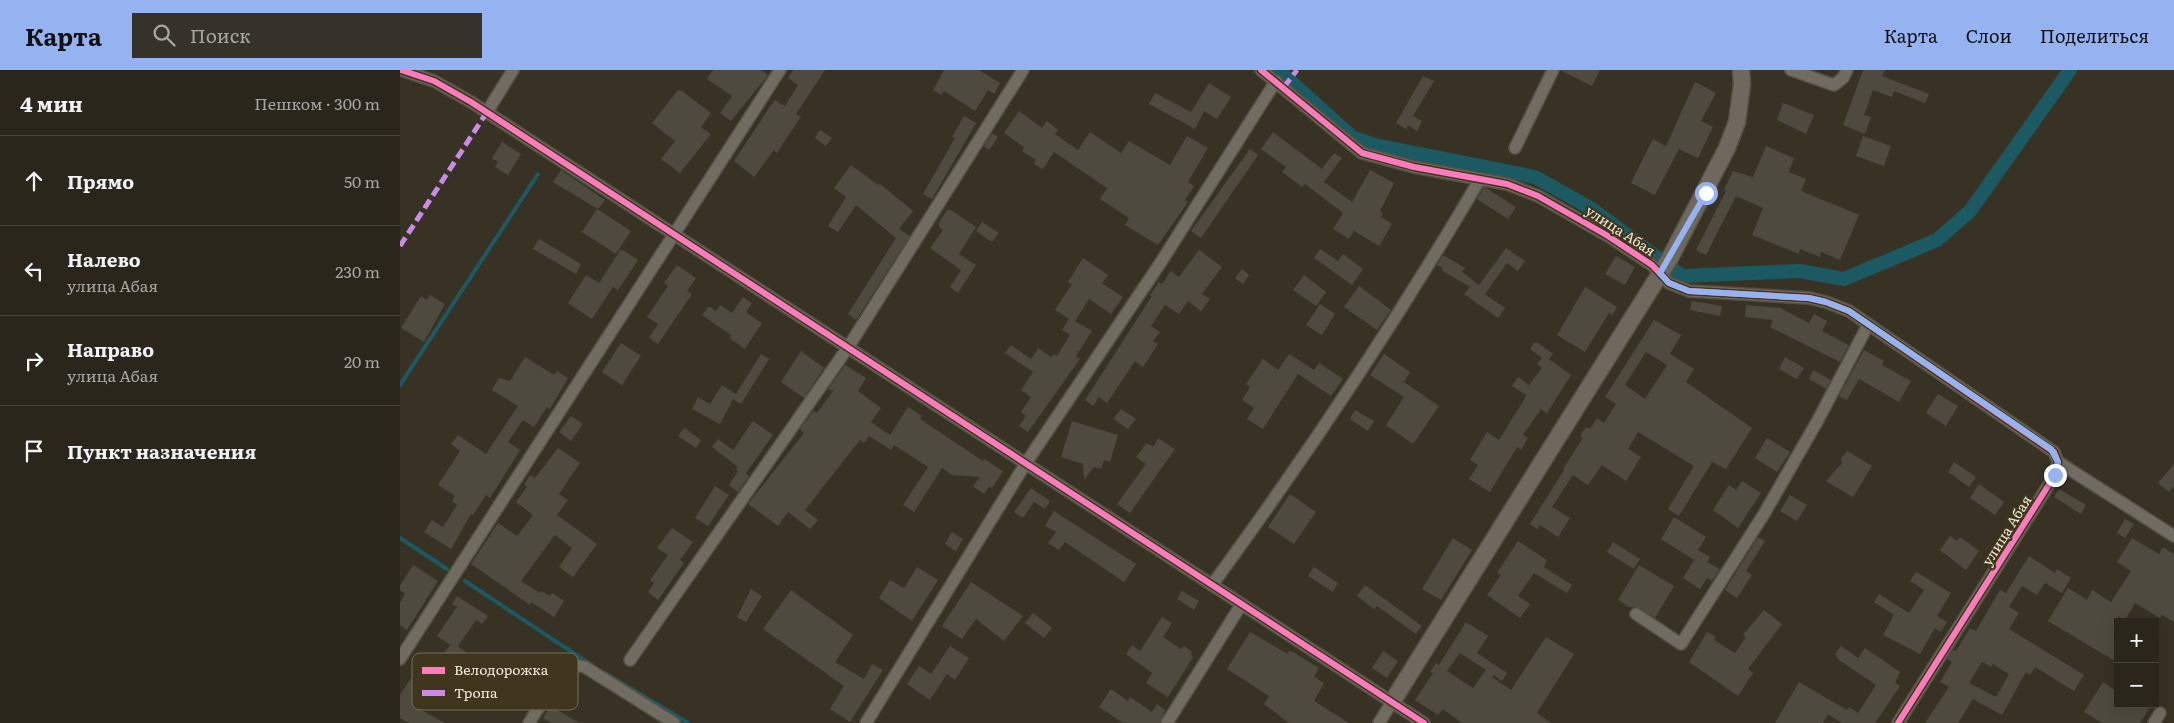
<!DOCTYPE html>
<html lang="ru">
<head>
<meta charset="utf-8">
<style>
	:root { --surface:#2a261c; --page:#363229; --text:#f1f3f6; --muted:#a5a5a3; --line:#46433b; --accent:#95b2f1 }
	body { margin:0; font-family:Literata,serif; background:var(--page); color:var(--text) }
	.controls { position:absolute; right:15px; bottom:15px; display:grid; overflow:hidden; border-radius:0px; box-shadow:0 5px 20px #0002 }
	.controls button { width:45px; height:45px; display:grid; place-items:center; padding:0; border:0; border-bottom:1px solid var(--line); background:var(--surface); color:var(--text); font:25px sans-serif }
	.stop { position:absolute; width:15px; height:15px; margin:-11px; border:4px solid #95b2f1; border-radius:50%; background:#fff }
	.stop.end { background:#95b2f1; border-color:#fff; box-shadow:0 1px 5px #0008 }
	.list { margin:0; padding:0; list-style:none }
	h2 { display:flex; justify-content:space-between; align-items:center; height:65px; margin:0; padding:0 20px; font-size:21px }
	h2 small { font-size:16px; font-weight:400; color:var(--muted) }
	.list li { display:grid; grid-template-columns:32px 1fr auto; gap:15px; align-items:center; box-sizing:border-box; height:90px; padding:0 20px; border-top:1px solid var(--line) }
	.list b { display:block; font-size:19px; white-space:nowrap }
	.list p { margin:0; font-size:16px; white-space:nowrap; color:var(--muted) }
	.list em { font-size:16px; font-style:normal; color:var(--muted) }
	.icon { flex:none; width:28px; height:28px; fill:none; stroke:currentColor; stroke-width:2; stroke-linecap:round; stroke-linejoin:round }
	.map { position:relative; flex:none; width:1774px; height:653px; overflow:hidden }
	header { display:flex; align-items:center; gap:30px; box-sizing:border-box; height:70px; padding:0 25px; background:var(--accent); color:#111 }
	header strong { font-size:24px }
	nav { display:flex; gap:28px; margin-inline-start:auto; font-size:18px }
	.search { width:350px; height:45px; background:var(--page); display:flex; align-items:center; gap:12px; box-sizing:border-box; padding:0 18px; border-radius:0px; color:var(--muted); font-size:19px }
	main { display:flex }
	aside { flex:1; background:var(--surface) }
	.map>svg:first-child { display:block }
	.lines { fill:none; stroke-linecap:round; stroke-linejoin:round }
	.stream { stroke:#1c5a63; stroke-width:4 }
	.canal { stroke:#1c5a63; stroke-width:14 }
	.building { fill:#4f4a3f; fill-rule:evenodd }
	.minor-casing { stroke:#555044; stroke-width:14 }
	.secondary-casing { stroke:#555044; stroke-width:19 }
	.minor { stroke:#706c62; stroke-width:11 }
	.secondary { stroke:#6f685e; stroke-width:16 }
	.quiet { stroke:#ca8be6; stroke-width:5; stroke-dasharray:10 5; stroke-linecap:butt }
	.cycleway-casing { stroke:#40361d; stroke-width:9 }
	.cycleway { stroke:#fd7abc; stroke-width:6 }
	.route { stroke:#95b2f1; stroke-width:6 }
	.labels { text-anchor:middle; dominant-baseline:central; stroke-width:4.5; stroke-linejoin:round; paint-order:stroke }
	.street-label { font-size:14px; fill:#f0eadb; stroke:#40361d }
	.key { fill:#40361d; stroke:#756c56; stroke-width:1 }
	.key-label { font-size:14px; fill:#f0eadb }
</style>
</head>
<body>
<header>
<strong>Карта</strong>
<div class="search"><svg class="icon" aria-label="search" viewBox="0 0 24 24"><circle cx="10" cy="10" r="6"/><path d="M15 15l6 6"/></svg>Поиск</div>
<nav><a>Карта</a><a>Слои</a><a>Поделиться</a></nav>
</header>
<main>
<aside>
<h2>4 мин<small>Пешком · 300 m</small></h2>
<ul class="list">
<li><svg class="icon" aria-label="ahead" viewBox="0 0 24 24"><path d="M12 20V5M6 11l6-6 6 6"/></svg><div><b>Прямо</b></div><em>50 m</em></li>
<li><svg class="icon" aria-label="left" viewBox="0 0 24 24"><path d="M17 20v-9H6M10 6l-5 5 5 5"/></svg><div><b>Налево</b><p>улица Абая</p></div><em>230 m</em></li>
<li><svg class="icon" aria-label="right" viewBox="0 0 24 24"><path d="M7 20v-9h11M14 6l5 5-5 5"/></svg><div><b>Направо</b><p>улица Абая</p></div><em>20 m</em></li>
<li><svg class="icon" aria-label="arrive" viewBox="0 0 24 24"><path d="M6 21V4h12l-3 4 3 4H6"/></svg><div><b>Пункт назначения</b></div></li>
</ul>
</aside>
<div class="map">
<svg width="1774" height="653" viewBox="0 0 1774 653">
	<rect width="100%" height="100%" fill="#383225"/>
	<g class="lines">
		<g class="stream">
			<path d="M0,315L138,104"/>
			<path d="M0,468L47,499"/>
			<path d="M65,511L190,594"/>
			<path d="M205,603L288,653"/>
		</g>
		<path class="canal" d="M878,0L952,67L975,75L1135,107L1192,139L1282,206L1400,201L1444,209L1537,170L1570,141L1670,0"/>
	</g>
	<g class="building">
		<path d="M313,0H361L368,5L331,51L320,43L332,26L307,9Z"/>
		<path d="M393,0H425L396,44L401,47L390,63L377,83L374,80L354,107L334,91L369,38L375,30L385,36L398,15L388,8Z"/>
		<path d="M544,0H579L600,13L594,24L588,20L575,41L544,21L541,25L533,20Z"/>
		<path d="M1160,0H1200L1192,16Z"/>
		<path d="M1463,0H1485L1482,6L1529,24L1525,33L1494,21L1492,27L1473,20L1464,45L1471,47L1465,64L1443,55Z"/>
		<path d="M1023,6L1034,11L1013,46L1022,51L1017,61L1008,55L1006,59L996,53Z"/>
		<path d="M1295,12L1316,23L1301,51L1313,57L1298,88L1279,79L1255,125L1231,113L1253,69L1266,76Z"/>
		<path d="M809,13L831,27L817,49L804,41L795,59L749,34L755,23L791,42Z"/>
		<path d="M278,20L282,21L311,43L301,57L311,64L280,103L261,89L275,71L252,53Z"/>
		<path d="M1383,33L1414,45L1406,64L1377,50Z"/>
		<path d="M619,41L642,58L647,51L658,60L655,64L678,80L690,62L721,83L729,71L770,95L787,66L808,78L788,112L794,116L785,130L788,132L758,175L725,155L729,148L700,129L707,118L654,82L643,99L634,94L636,90L622,81L624,77L604,63Z"/>
		<path d="M564,46L576,53L532,129L523,124L555,68L552,67Z"/>
		<path d="M420,60L432,68L426,76L415,68Z"/>
		<path d="M873,62L922,99L934,83L942,88L924,112L952,132L970,100L994,113L980,141L983,143L981,147L992,154L979,176L954,161L949,169L933,159L943,143L905,114L902,117L882,102L886,97L861,79Z"/>
		<path d="M592,63L598,67L589,80L584,76Z"/>
		<path d="M1463,66L1491,76L1484,96L1456,86Z"/>
		<path d="M102,72L121,84L108,105L95,97L98,92L92,88Z"/>
		<path d="M1366,76L1394,88L1389,102L1406,109L1401,121L1459,145L1440,190L1421,182L1420,187L1400,179L1399,184L1352,165L1363,138L1336,126L1306,185L1296,180L1326,121L1324,120L1333,101L1353,107Z"/>
		<path d="M850,79L858,85L801,168L791,161Z"/>
		<path d="M451,95L478,115L479,113L513,141L499,159L510,166L456,250L448,244L496,168L456,135L438,162L428,156L446,127L434,118Z"/>
		<path d="M161,100L205,130L198,139L153,112Z"/>
		<path d="M1084,117L1116,137L1108,149L1077,129Z"/>
		<path d="M197,139L231,161L216,184L182,162Z"/>
		<path d="M547,140H551L576,157L559,184L576,195L558,223L550,217L561,200L530,178L543,160L539,157V153Z"/>
		<path d="M582,152L599,163L592,172L576,161Z"/>
		<path d="M139,169L181,194L176,204L133,179Z"/>
		<path d="M1106,178L1125,191L1118,201L1107,193L1085,224L1105,238L1098,248L1064,224L1070,217L1041,200L1043,198L1037,195L1043,185L1065,198L1062,202L1079,215Z"/>
		<path d="M221,179L238,190L218,220L213,217L192,249L168,233L186,205L199,213Z"/>
		<path d="M920,179L938,191L943,184L963,199L952,215L914,188Z"/>
		<path d="M799,180L822,197L802,224L810,229L801,241L788,231L779,244L765,235L751,256L760,262L753,271L758,274L743,297L735,291L707,333L699,327L693,336L685,330L752,226L750,225L759,212L762,214L771,201L779,207Z"/>
		<path d="M1216,186L1235,197L1225,215L1205,204Z"/>
		<path d="M683,188L708,205L702,213L723,227L711,244L689,229L675,251L692,261L676,286L680,289L628,362L619,356L626,346L621,342L631,327L621,320L633,302L605,283L611,275L631,289L638,278L651,287L654,284L657,286L670,265L662,260L669,249L655,240L672,214L668,212Z"/>
		<path d="M277,195L296,208L287,221L292,224L258,274L249,268L258,254L247,247L268,216L264,213Z"/>
		<path d="M842,199L849,205L843,214L835,208Z"/>
		<path d="M904,205L926,222L916,236L893,220Z"/>
		<path d="M959,216L991,240L977,260L944,237Z"/>
		<path d="M1185,217L1217,237L1212,245L1209,243L1185,282L1157,265Z"/>
		<path d="M30,225L45,234L24,272L1,258L21,226L27,230Z"/>
		<path d="M343,227L352,233L346,242L362,253L345,279L329,268L331,265L302,245L309,236L316,241L320,235L332,243Z"/>
		<path d="M1292,231L1322,236L1320,246L1290,240Z"/>
		<path d="M920,234L935,244L922,265L906,255Z"/>
		<path d="M1346,235L1380,238L1409,253L1414,244L1427,251L1422,261L1449,275L1440,292L1370,257L1373,250L1345,247Z"/>
		<path d="M1254,250L1281,265L1270,284L1294,299L1286,312L1352,358L1326,399L1312,392L1279,446L1268,439L1294,396L1238,362L1228,379L1241,387L1226,411L1202,395L1188,415L1173,405L1152,437L1170,448L1158,467L1140,455L1137,459L1130,454L1164,400L1163,399L1183,368L1180,366L1186,357L1190,359L1197,348L1204,353L1216,334L1205,327ZM1246,282L1267,295L1245,329L1225,315Z"/>
		<path d="M221,273L241,286L222,315L202,302Z"/>
		<path d="M1134,273H1138L1153,284L1149,289L1171,305L1147,343L1141,339L1123,365L1128,368L1121,380L1117,377L1090,422L1069,409L1078,395L1070,390L1087,362L1099,370L1125,328L1126,325L1112,316L1118,307L1129,315L1142,298L1137,294L1142,288L1130,279Z"/>
		<path d="M1464,280L1484,291L1482,295L1511,311L1499,332L1459,309L1447,330L1439,326Z"/>
		<path d="M401,281L424,298L404,328L381,312Z"/>
		<path d="M361,284L369,289L341,334L333,329L320,354L292,339L298,327L310,334L322,315L336,324Z"/>
		<path d="M889,284L914,300L919,293L943,309L931,326L898,304L863,359L847,349L854,338L842,330L850,317L846,314L863,289L878,300Z"/>
		<path d="M984,284L1010,302L1004,312L1039,336L1013,374L986,355L1004,327L970,305Z"/>
		<path d="M125,287L154,305L157,301L168,308L150,339L147,337L134,357L123,350L108,372L120,380L90,428L86,425L73,445L71,444L51,479L24,462L32,450L43,457L57,435L52,431L55,426L38,415L60,381L51,374L58,365L86,384L118,336L92,320L99,308L110,311Z"/>
		<path d="M1385,287L1404,298L1397,309L1379,299Z"/>
		<path d="M445,295L466,308L458,321L481,338L471,352L490,365L508,337L522,346L520,349L583,391L584,389L603,401L592,418L589,417L584,424L573,416L580,407L552,405L542,398L514,442L503,435L528,397L494,375L491,380L469,366L464,373L460,370L405,440L418,450L410,459L388,442L378,456L348,434L404,363L400,359L413,341L417,343L433,321L428,319Z"/>
		<path d="M1413,300L1431,310L1426,319L1409,309Z"/>
		<path d="M1538,324L1558,336L1546,356L1526,343Z"/>
		<path d="M721,339L736,349L728,359L713,349Z"/>
		<path d="M955,340L974,351L968,361L950,349Z"/>
		<path d="M171,346L183,354L171,371L159,362Z"/>
		<path d="M353,351L373,365L346,403L349,406L338,422L329,415L338,401L336,400L338,397L312,377L318,369L333,380Z"/>
		<path d="M672,351L718,365L710,392L704,390L701,399L694,397L684,410L683,394L661,387Z"/>
		<path d="M284,358L301,370L296,378L278,366Z"/>
		<path d="M758,368L775,379L730,443L717,434L746,394L736,387L746,374L754,376Z"/>
		<path d="M1367,368L1390,382L1377,402L1355,388Z"/>
		<path d="M158,378L180,393L159,424L168,430L157,445L197,474L173,507L159,497L172,478L155,465L121,511L140,523L141,521L150,526L152,523L164,531L154,547L131,532L130,535L71,494L98,453L117,466L133,445L116,432L127,417L124,415L130,405L135,408Z"/>
		<path d="M1447,381L1472,396L1453,427L1426,411L1442,393L1441,388Z"/>
		<path d="M1554,392L1576,407L1569,417L1548,402Z"/>
		<path d="M1774,394V416L1769,422L1758,413Z"/>
		<path d="M1342,411L1361,423L1338,458L1313,440L1329,415L1336,420Z"/>
		<path d="M1579,414L1604,432L1595,445L1570,428Z"/>
		<path d="M315,416L329,425L308,456L295,448Z"/>
		<path d="M631,418L650,431L645,439L634,432L623,448L614,442Z"/>
		<path d="M1659,419L1686,435L1681,444L1654,427Z"/>
		<path d="M890,424L916,442L894,474L868,457Z"/>
		<path d="M1390,425L1407,435L1397,451L1380,441Z"/>
		<path d="M654,441L736,494L724,512L665,472L659,480L648,473L656,462L645,456Z"/>
		<path d="M1274,447L1306,467L1298,480L1310,487L1307,492L1320,499L1312,511L1307,508L1300,519L1283,508L1294,490L1261,469Z"/>
		<path d="M1725,449L1734,454L1725,468L1717,463Z"/>
		<path d="M272,458L293,472L280,490L284,493L258,530L248,522L254,513L250,510L268,485L257,478Z"/>
		<path d="M552,462L563,469L556,481L545,474Z"/>
		<path d="M1550,466L1557,471L1560,467L1579,481L1566,500L1540,480Z"/>
		<path d="M1358,467L1365,471L1346,501L1352,505L1337,528L1325,520Z"/>
		<path d="M1053,468L1072,480L1041,530L1022,519Z"/>
		<path d="M1732,468L1759,484L1763,477L1774,484V552L1762,545L1760,548L1735,533L1725,550L1718,546V593L1648,551L1668,518L1687,530L1692,520L1711,532L1731,501L1717,492Z"/>
		<path d="M1118,471L1147,490L1144,497L1172,515L1167,523L1134,503L1118,526L1130,534L1120,548L1087,525L1101,505L1097,503Z"/>
		<path d="M1213,472L1240,489L1234,499L1207,482Z"/>
		<path d="M1629,486L1655,503L1657,499L1671,508L1662,523L1645,513L1637,525L1622,516L1609,537L1619,543L1609,559L1684,605L1674,621L1635,597L1630,605L1626,602L1602,645L1573,629L1558,653H1525L1549,617L1540,612L1552,592L1547,589L1553,580L1556,581L1570,558L1576,561L1600,520L1606,523ZM1582,592L1591,597L1593,594L1609,604L1596,627L1569,613Z"/>
		<path d="M13,495L38,511L7,560L0,555V533L5,524L0,520V516Z"/>
		<path d="M1239,495L1274,516L1255,548L1240,538L1229,537L1218,530Z"/>
		<path d="M517,497L538,510L512,551L479,528L490,510L504,518Z"/>
		<path d="M914,497L938,513L933,522L908,506Z"/>
		<path d="M1516,502L1551,523L1537,546L1547,552L1541,562L1535,558L1520,584L1483,565L1494,545L1474,532L1479,524L1509,543L1524,520L1510,511Z"/>
		<path d="M571,512L623,546L604,571L576,549L562,569L542,556Z"/>
		<path d="M965,515L1022,556L1016,564L977,536L974,539L957,526Z"/>
		<path d="M351,519L362,526L346,552L337,547Z"/>
		<path d="M391,520L453,565L435,592L464,609L472,594L483,600L450,652L430,639L444,616L363,559Z"/>
		<path d="M782,521L799,531L794,540L777,529Z"/>
		<path d="M57,526L88,546L82,554L76,550L58,576L77,591L69,602L57,593L51,601L40,593V589L50,575L37,566L57,537L52,534Z"/>
		<path d="M1364,540L1382,554L1348,599L1353,603L1338,626L1289,592L1307,562L1316,567L1314,570L1335,583L1346,567L1343,565Z"/>
		<path d="M633,543L652,558L644,568L625,553Z"/>
		<path d="M762,547L772,553L763,567L781,579L784,576L792,582L791,585L793,587L768,627L746,613L752,603L726,584L732,575L740,581Z"/>
		<path d="M1066,552L1088,566L1077,583L1107,603L1102,611L1094,605L1092,607L1111,620L1146,567L1174,584L1137,643L1151,653H1062L1043,639L1038,645L1015,630L1033,603L1030,602L1036,593L1039,595ZM1060,583L1086,600L1073,618L1047,601Z"/>
		<path d="M850,562L888,584L889,581L893,582L919,598L914,607L924,613L914,631L949,653H889L864,634L869,626L827,599Z"/>
		<path d="M550,576L569,588L555,610L547,604L530,630L507,614L519,596L531,604Z"/>
		<path d="M1441,576L1458,588L1465,578L1500,602L1495,613L1500,616L1475,653H1442L1428,644L1423,653H1375L1399,612L1447,640L1449,637L1458,643L1476,615L1439,590L1435,584Z"/>
		<path d="M983,581L998,591L987,608L972,598Z"/>
		<path d="M17,599L32,608L14,636L45,653H9L0,648V625Z"/>
		<path d="M1703,612L1718,622V634H1752L1740,653H1702L1684,642Z"/>
		<path d="M711,619L728,631L730,627L752,642L757,634L765,640L760,653H723L699,637Z"/>
		<path d="M151,636L179,653H151L143,648Z"/>
	</g>
	<g class="lines">
		<g class="minor-casing">
			<g id="minor">
				<path d="M1,0L34,11L71,32L1024,653"/>
				<path d="M861,0L962,83L1014,97L1107,114L1138,126L1208,166L1252,195L1269,213L1289,221L1409,228L1426,232L1449,241L1654,382L1658,392L1655,405L1498,653"/>
				<path d="M1391,0L1434,15L1443,8L1447,0"/>
				<path d="M87,42L113,0"/>
				<path d="M1115,78L1153,0"/>
				<path d="M1658,392L1774,466"/>
				<path d="M812,515C908,384 998,249 1080,109"/>
				<path d="M1236,544L1281,574L1364,444L1418,350L1468,255"/>
				<path d="M0,589L380,0"/>
				<path d="M230,590L449,276L623,0"/>
				<path d="M129,653C138,639 160,599 175,595L185,597L274,653"/>
				<path d="M466,653L626,393L761,192L876,11"/>
				<path d="M767,653L841,535"/>
				<path d="M979,653L992,632"/>
				<path d="M1754,653L1760,643"/>
			</g>
		</g>
		<g class="secondary-casing">
			<path id="secondary" d="M992,632L1270,188L1327,78L1337,52L1342,14L1341,0"/>
		</g>
		<use href="#minor" class="minor"/>
		<use href="#secondary" class="secondary"/>
		<g class="quiet">
			<path d="M884,17L897,0"/>
			<path d="M0,176L87,42"/>
		</g>
		<g class="cycleway-casing">
			<g id="cycleway">
				<path d="M1,0L34,11L71,32L1024,653"/>
				<path d="M861,0L962,83L1014,97L1107,114L1138,126L1208,166L1252,195L1269,213L1289,221L1409,228L1426,232L1449,241L1654,382L1658,392L1655,405L1498,653"/>
			</g>
		</g>
		<use href="#cycleway" class="cycleway"/>
	</g>
	<g class="lines">
		<path class="route" d="M1306,123L1260,203L1269,213L1289,221L1409,228L1426,232L1449,241L1651,379L1658,392L1655,405"/>
	</g>
	<g class="labels">
		<g class="street-label">
			<text transform="translate(1221 160) rotate(33)">улица Абая</text>
			<text transform="translate(1606 460) rotate(-58)">улица Абая</text>
		</g>
	</g>
	<rect x="12" y="583" width="166" height="57" rx="8" class="key"/>
	<rect x="22" y="597" width="23" height="7" fill="#fd7abc"/>
	<rect x="22" y="620" width="23" height="6" fill="#ca8be6"/>
	<g class="key-label">
		<text x="54" y="605">Велодорожка</text>
		<text x="54" y="628">Тропа</text>
	</g>
</svg>
<div class="controls">
<button>+</button>
<button>−</button>
</div>
<div class="stop" style="left:1306px;top:123px"></div>
<div class="stop end" style="left:1655px;top:405px"></div>
</div>
</main>
</body>
</html>
